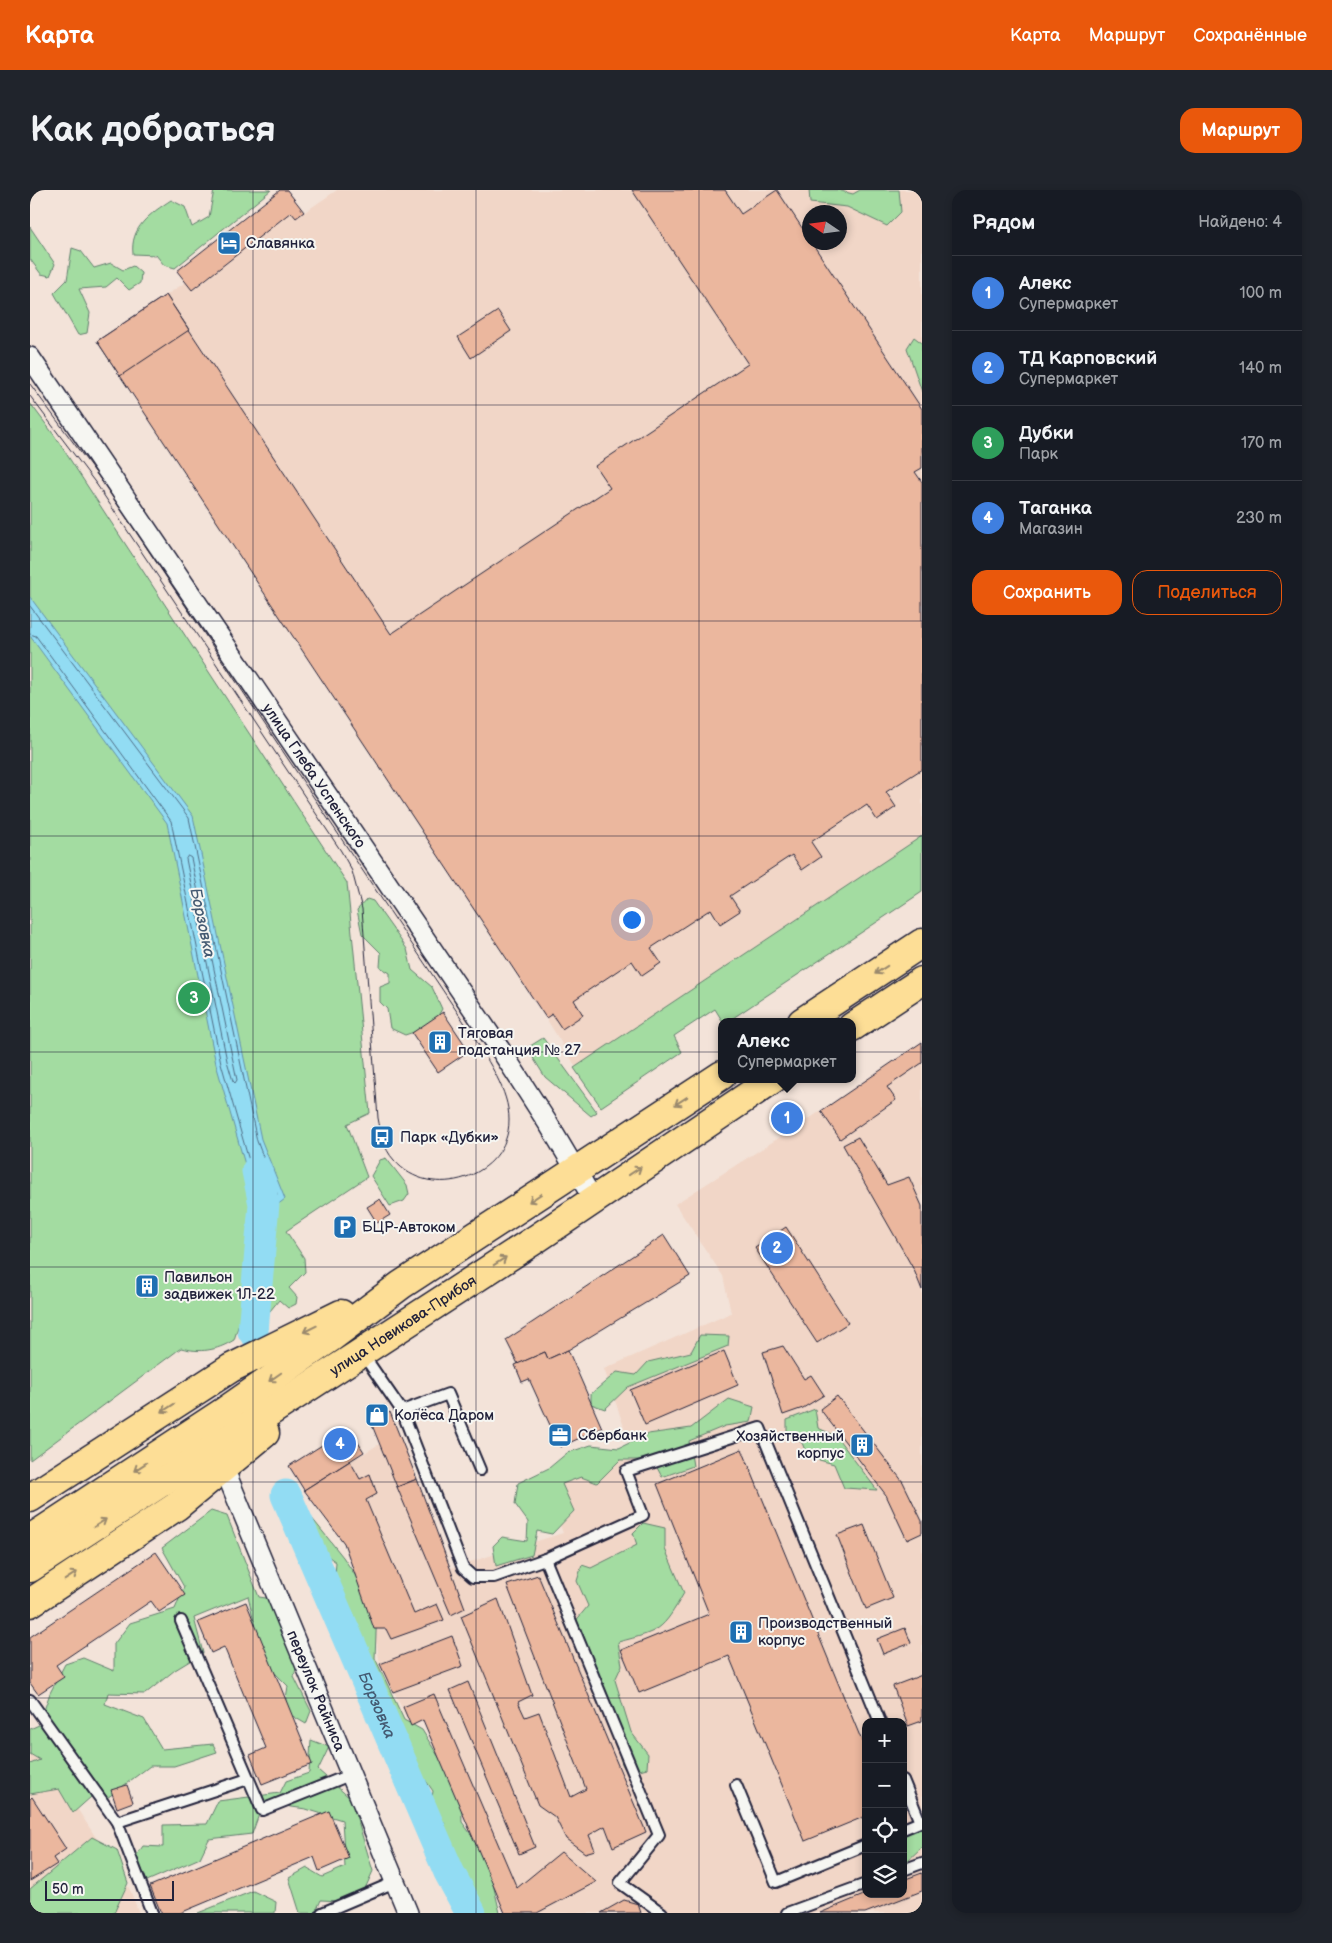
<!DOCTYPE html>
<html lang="ru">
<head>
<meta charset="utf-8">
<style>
	:root { --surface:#171b24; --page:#20242c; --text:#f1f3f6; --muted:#9ea1a6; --line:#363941; --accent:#ea580c }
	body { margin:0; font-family:"Balsamiq Sans",sans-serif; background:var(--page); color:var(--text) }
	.controls { position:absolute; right:15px; bottom:15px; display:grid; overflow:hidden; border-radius:10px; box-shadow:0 2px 8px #0003 }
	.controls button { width:45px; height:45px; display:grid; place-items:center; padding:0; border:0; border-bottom:1px solid var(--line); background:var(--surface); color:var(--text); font:25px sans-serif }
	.compass { position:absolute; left:772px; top:15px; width:45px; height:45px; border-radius:50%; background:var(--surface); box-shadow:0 2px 8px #0003; rotate:283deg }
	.scale { position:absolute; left:15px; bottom:12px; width:129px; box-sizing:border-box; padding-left:5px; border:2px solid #22223b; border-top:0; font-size:14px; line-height:18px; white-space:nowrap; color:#22223b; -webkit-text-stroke:4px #f6f6f2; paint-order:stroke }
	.you { position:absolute; left:601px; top:729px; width:18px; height:18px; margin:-12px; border:4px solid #fff; border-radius:50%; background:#1a73e8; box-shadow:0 0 0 8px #1a73e833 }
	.badge { display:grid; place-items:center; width:32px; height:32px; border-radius:50%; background:var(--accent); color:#fff; font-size:16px; font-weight:700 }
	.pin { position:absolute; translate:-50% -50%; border:2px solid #fff; box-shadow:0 1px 5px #0006 }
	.popup { position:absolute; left:688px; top:828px; width:138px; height:65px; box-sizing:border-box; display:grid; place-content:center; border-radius:10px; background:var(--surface); filter:drop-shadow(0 1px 4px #0005); font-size:16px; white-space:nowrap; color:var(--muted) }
	.popup b { font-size:19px; color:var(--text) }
	.popup::after { content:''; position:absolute; left:50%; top:100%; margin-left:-10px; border:10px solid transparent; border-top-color:var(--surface) }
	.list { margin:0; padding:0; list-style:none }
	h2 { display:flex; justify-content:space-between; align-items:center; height:65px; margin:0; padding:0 20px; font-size:21px }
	h2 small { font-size:16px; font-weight:400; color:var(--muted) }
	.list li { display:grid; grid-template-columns:32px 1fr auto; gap:15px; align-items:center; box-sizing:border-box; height:75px; padding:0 20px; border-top:1px solid var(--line) }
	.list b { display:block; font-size:19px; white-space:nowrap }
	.list p { margin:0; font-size:16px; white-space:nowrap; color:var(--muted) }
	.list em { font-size:16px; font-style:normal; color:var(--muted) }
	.actions { display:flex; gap:10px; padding:15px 20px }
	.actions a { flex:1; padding:11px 0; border:1px solid var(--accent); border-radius:15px; text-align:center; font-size:18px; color:var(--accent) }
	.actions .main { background:var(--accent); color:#fff }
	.icon { flex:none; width:28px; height:28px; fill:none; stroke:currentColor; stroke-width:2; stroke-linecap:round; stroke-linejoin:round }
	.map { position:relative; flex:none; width:892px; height:1723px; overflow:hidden; border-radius:15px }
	header { display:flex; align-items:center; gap:30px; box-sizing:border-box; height:70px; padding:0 25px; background:var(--accent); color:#fff }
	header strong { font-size:24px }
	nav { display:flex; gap:28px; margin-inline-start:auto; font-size:18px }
	.intro { display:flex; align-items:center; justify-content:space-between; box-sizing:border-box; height:120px; padding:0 30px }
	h1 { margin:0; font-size:35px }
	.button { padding:12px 22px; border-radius:15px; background:var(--accent); color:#fff; font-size:18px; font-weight:700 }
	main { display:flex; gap:30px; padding:0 30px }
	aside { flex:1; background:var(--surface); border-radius:15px; box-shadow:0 2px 8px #0003 }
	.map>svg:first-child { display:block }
	.built { fill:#f1d6c7; fill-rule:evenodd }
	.green { fill:#a3dca1; stroke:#627f6e }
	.water { fill:#92dcf3; stroke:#6592a9 }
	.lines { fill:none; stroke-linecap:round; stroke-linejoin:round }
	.shore { stroke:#4f6c85; stroke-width:1 }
	.river { stroke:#92dcf3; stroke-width:31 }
	.building { fill:#ebb79e; stroke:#22223b }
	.service-casing { stroke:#22223b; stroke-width:14 }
	.minor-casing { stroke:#22223b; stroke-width:22 }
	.primary-casing { stroke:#22223b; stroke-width:31 }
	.service { stroke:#f6f6f2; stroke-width:10 }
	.minor { stroke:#f6f6f2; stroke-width:19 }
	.primary { stroke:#fdde96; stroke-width:28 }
	.tram { stroke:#22223b; stroke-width:1 }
	.oneway { stroke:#9a896d }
	.grid { fill:none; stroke:#22223b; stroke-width:1; stroke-opacity:0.55 }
	.labels { text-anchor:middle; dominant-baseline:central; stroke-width:4; stroke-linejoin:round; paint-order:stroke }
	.poi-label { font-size:15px; fill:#22223b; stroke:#f6f6f2; text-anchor:start }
	.street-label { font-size:15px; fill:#22223b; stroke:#f6f6f2 }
	.water-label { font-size:16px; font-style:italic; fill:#445a72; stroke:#f6f6f2 }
</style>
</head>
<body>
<header>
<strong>Карта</strong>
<nav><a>Карта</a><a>Маршрут</a><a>Сохранённые</a></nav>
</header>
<div class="intro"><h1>Как добраться</h1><a class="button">Маршрут</a></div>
<main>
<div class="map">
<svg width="892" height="1723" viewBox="0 0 892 1723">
	<rect width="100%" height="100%" fill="#f3e3d9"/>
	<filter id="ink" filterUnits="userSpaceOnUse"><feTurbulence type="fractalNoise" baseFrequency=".02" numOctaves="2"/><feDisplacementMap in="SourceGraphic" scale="10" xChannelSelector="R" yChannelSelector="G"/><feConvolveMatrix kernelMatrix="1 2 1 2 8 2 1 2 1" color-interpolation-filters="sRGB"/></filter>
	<g filter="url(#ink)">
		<g class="built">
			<path d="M307,0H892V647L546,877L516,828L67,151L156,92L163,100L261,22L266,28ZM779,22H809V52H779Z"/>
			<path d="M892,852V1723H475L393,1531L381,1536L350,1474L344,1439L314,1353L274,1300L351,1253L340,1223L356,1213L421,1378L533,1343L514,1294L601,1257L574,1179L701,1123L693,1086L645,1014L791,921ZM836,1532H873V1704H836Z"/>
			<path d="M0,1546L100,1700L109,1723H0Z"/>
		</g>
		<g class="green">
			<path d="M184,0H241L145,78L134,75L126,65L103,64C100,37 120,24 141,10L155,17L162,37L179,27Z"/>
			<path d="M779,0H807L823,4L830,0H869L871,22L857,36L817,17L780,13Z"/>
			<path d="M0,37L25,74L20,86L11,84L0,69Z"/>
			<path d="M42,58L51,61L64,78L81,73L93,80L103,76L111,83L110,93L99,100L87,88L76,97L49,99L60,123L57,143L48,145L24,103L37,90Z"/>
			<path d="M884,147L892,153V202L877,158Z"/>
			<path d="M0,213L24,245L317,693L340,923L317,934L337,987L256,1041L274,1068L275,1082L259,1098L267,1107L266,1114L258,1118L249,1110L231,1132L225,1135L219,1129L210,1130L204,1150C186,1161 170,1163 151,1158L0,1270Z"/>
			<path d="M892,646V702L697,832H693L685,819L644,846L652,862L571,917L544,878Z"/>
			<path d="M337,709L343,711L377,759L382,780L402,797L412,819L402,836L375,845L360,838L357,819L350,812V797L360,793V783L350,777L351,763L332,744L327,720Z"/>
			<path d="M513,848L567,922L561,926L515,887L497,858Z"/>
			<path d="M356,968L377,995L379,1004L374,1011L360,1016L341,986L350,970Z"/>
			<path d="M670,1145L699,1146L698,1156L598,1197L575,1219L561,1214V1204L587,1182L606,1185L618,1172L661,1162Z"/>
			<path d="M699,1209L724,1217L721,1232L695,1236L659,1251L663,1276L632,1287L623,1270H590L567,1293L551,1287L532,1294L544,1321L522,1344L507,1341L502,1365L466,1376L463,1356L472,1347L497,1351L498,1332L485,1314L488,1293L519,1278L537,1263L561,1255L589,1258L618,1244L661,1238Z"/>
			<path d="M785,1219L788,1238L806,1246L847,1300L814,1298L804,1274L778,1267L772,1253L757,1242V1230Z"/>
			<path d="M269,1312L313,1367L347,1418L345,1468L374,1530L392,1540L431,1603L432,1632L456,1665L470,1723H450L417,1654L415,1634L401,1615L403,1601L370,1553L350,1508L337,1498L320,1466L330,1440L305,1386L306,1372L262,1340L249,1315Z"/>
			<path d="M181,1321L197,1326L229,1407L257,1411L272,1453L264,1487L281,1521L276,1534L254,1521L258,1496L234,1472L218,1406L164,1428L173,1463L145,1480L115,1504L78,1503L75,1514L114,1529L132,1559L183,1554L187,1562L144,1576H120L77,1608L71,1598L43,1623L29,1599L0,1604V1574L10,1570L0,1564V1539L9,1535L20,1503L35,1474L53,1468L84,1481V1454L100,1433L145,1419L154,1397L132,1358Z"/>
			<path d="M613,1333L635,1338V1359L654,1403C632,1441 631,1441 588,1452L592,1475L585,1490L601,1542L618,1564L617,1578L598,1583C586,1570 592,1559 581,1542L552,1466L539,1439L558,1416L547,1391L552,1375L561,1378L607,1355L603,1343Z"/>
			<path d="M281,1550L299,1557L288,1580L321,1609L343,1681L329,1712L291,1710L285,1723H270L259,1688L277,1678L292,1687L315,1677L312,1630L276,1619L233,1613L222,1644L179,1649L170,1668L117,1691L106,1666L113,1656L133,1657V1635L177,1634L188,1611L250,1603L256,1591L279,1583Z"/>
			<path d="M892,1639V1657L873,1675V1643Z"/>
			<path d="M62,1647L87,1660L98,1693L84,1723H0V1699Z"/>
			<path d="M223,1701L246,1712L245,1723H168Z"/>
		</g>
		<path class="water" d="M0,407L163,626L231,949L255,1009L238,1022L229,1023L186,874L137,633L0,446Z"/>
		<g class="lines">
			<g class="shore">
				<path d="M0,416L159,628L227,951L248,1006L236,1017L232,1016L191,873L141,631L6,446L0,444"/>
				<path d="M158,666L161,668L207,890L205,893L203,891L197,871L156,669Z"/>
			</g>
			<g class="river">
				<path d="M223,1141L234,1014L227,981"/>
				<path id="s1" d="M256,1305L419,1682L441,1723"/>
			</g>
		</g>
		<g class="building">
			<path d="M250,0H257L274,22L266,28L261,22L162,100L147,81Z"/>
			<path d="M602,0H695L711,24L747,0L892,219V278L885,282L892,292V579L856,602L866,617L847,630L837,615L781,652L791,667L772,680L762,665L700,706L710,721L690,734L681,719L621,758L631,773L612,786L602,771L544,810L553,825L532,839L522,824L516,828L67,151L136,105L361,444L580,298L565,276L718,174Z"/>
			<path d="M136,105L159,140L90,186L67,151Z"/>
			<path d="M468,121L481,141L441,168L428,147Z"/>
			<path d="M413,822L439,861L408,882L382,843Z"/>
			<path d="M892,852V873L857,897L866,910L810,949L791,921Z"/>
			<path d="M765,916L771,926L748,940L743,930Z"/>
			<path d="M828,947L857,995L879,987L892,1016V1100L884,1080L813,955Z"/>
			<path d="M350,1009L360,1025L347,1033L337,1017Z"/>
			<path d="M756,1037L818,1133L787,1153L725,1058Z"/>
			<path d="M634,1045L660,1086L538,1160L518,1169L515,1162L488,1174L476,1150Z"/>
			<path d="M118,1086L127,1099L115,1107L106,1094Z"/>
			<path d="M753,1156L774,1189L781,1185L794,1205L773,1218L753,1225L733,1162Z"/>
			<path d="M538,1160L572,1238L530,1257L499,1189L492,1192L485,1175L515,1162L518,1169Z"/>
			<path d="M694,1161L708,1195L615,1235L600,1200Z"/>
			<path d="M807,1206L873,1292L892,1331V1343L877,1350L856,1305L790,1219Z"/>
			<path d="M360,1222L387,1289L367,1297L342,1235Z"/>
			<path d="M319,1238L334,1262L274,1300L259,1276Z"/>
			<path d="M712,1259L836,1561V1626L775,1651L699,1466L609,1503L591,1460L679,1424L627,1294Z"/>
			<path d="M320,1271L330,1289L340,1284L347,1304L336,1310L384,1424L407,1414L414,1430L361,1449L356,1439H344L314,1353L274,1300Z"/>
			<path d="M387,1289L435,1418L421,1425L367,1297Z"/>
			<path d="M834,1335L863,1408L836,1419L807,1345Z"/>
			<path d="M126,1362L155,1405L129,1422L121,1411L26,1475L34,1487L8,1504L0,1493V1447Z"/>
			<path d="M508,1385L616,1642L583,1657L575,1636L559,1645L565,1660L555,1663L536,1649L525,1627L508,1615L431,1426L468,1409L502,1505L488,1512L495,1527L509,1522L541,1607L556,1599L477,1395Z"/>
			<path d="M216,1412L282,1574L232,1594L220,1565L236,1558L194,1457L181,1463L168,1432Z"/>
			<path d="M875,1438L881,1453L853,1464L847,1449Z"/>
			<path d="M422,1446L433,1476L363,1502L350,1474Z"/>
			<path d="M892,1485V1531L878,1536L863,1496Z"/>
			<path d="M438,1492L505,1657L489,1664L420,1500Z"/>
			<path d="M404,1504L487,1698L531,1662L566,1692L507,1723H475L393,1530L381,1536L373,1517Z"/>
			<path d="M97,1595L103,1612L87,1618L81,1600Z"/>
			<path d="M2,1607L36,1659L23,1668L27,1674L0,1691V1609Z"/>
			<path d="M299,1621L319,1668L289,1681L284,1667L150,1723H131L120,1696Z"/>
			<path d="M892,1683V1701L835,1723H790L836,1704H873V1690Z"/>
			<path d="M594,1710L608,1714L611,1723H571Z"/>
		</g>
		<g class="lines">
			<g class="service-casing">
				<g id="service">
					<path d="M332,1163L372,1221L418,1204L450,1280"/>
					<path d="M372,1221L433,1378L443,1387H464L515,1369L613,1325L596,1281L730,1238L850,1532"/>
					<path d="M515,1369L629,1645L590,1693L632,1723"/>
					<path d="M151,1431L232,1620L322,1584"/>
					<path d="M0,1510L87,1632L122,1723"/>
					<path d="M873,1590L890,1632L873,1639"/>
					<path d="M706,1595L746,1692L836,1655"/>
					<path d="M87,1632L218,1589"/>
					<path d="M873,1680L892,1673"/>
					<path d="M292,1723L365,1692"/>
					<path d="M757,1723L836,1694"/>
				</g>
			</g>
			<g class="minor-casing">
				<g id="minor">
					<path id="s2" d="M0,167L472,862L519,935L563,1009"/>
					<path id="s3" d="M194,1278L378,1723"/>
				</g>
			</g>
			<g class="primary-casing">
				<g id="primary">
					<path d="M772,832L892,753"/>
					<path d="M822,837L892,791"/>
					<path d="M0,1308L201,1178L311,1124"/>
					<path d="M0,1349L192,1223L299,1149L371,1095L692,885"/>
					<path id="s4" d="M0,1378L506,1049L743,889"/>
					<path d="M0,1413L147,1316L235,1243"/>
				</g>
			</g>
			<use href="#service" class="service"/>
			<use href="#minor" class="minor"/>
			<use href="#primary" class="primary"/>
			<path class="tram" d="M0,194L74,294L444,847C458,872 479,900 479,930C479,987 400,1013 364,970C353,958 351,943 348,928L332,719L322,681L311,661L67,295L0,206"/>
		</g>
		<defs><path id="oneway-shaft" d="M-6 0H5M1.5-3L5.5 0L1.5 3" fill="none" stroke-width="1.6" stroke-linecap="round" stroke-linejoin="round" transform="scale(1.25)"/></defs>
		<g class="oneway">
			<use href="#oneway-shaft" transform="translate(851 780) rotate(147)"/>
			<use href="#oneway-shaft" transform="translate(651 911) rotate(147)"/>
			<use href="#oneway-shaft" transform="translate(605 981) rotate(-34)"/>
			<use href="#oneway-shaft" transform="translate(505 1008) rotate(146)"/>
			<use href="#oneway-shaft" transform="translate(470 1071) rotate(-33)"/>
			<use href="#oneway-shaft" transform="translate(280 1139) rotate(154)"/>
			<use href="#oneway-shaft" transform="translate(245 1187) rotate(145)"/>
			<use href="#oneway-shaft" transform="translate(138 1218) rotate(147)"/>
			<use href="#oneway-shaft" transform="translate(110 1277) rotate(147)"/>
			<use href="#oneway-shaft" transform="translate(70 1333) rotate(-33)"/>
			<use href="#oneway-shaft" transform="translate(41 1386) rotate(-33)"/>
		</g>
	</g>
	<path class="grid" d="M223,0V1723M446,0V1723M669,0V1723M0,215H892M0,431H892M0,646H892M0,862H892M0,1077H892M0,1292H892M0,1508H892"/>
	<defs>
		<g id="hotel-square" transform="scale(1.25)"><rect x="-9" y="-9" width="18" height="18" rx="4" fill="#1f6fb2" stroke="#f6f6f2"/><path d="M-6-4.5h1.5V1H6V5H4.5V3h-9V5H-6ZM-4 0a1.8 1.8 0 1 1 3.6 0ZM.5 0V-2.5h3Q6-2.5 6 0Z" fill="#fff"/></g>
		<g id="building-square" transform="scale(1.25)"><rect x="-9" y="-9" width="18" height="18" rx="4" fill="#1f6fb2" stroke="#f6f6f2"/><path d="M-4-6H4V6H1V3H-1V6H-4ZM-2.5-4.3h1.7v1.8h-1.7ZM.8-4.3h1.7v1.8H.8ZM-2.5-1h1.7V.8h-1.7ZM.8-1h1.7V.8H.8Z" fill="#fff"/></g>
		<g id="bus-square" transform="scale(1.25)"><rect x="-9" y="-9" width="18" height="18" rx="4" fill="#1f6fb2" stroke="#f6f6f2"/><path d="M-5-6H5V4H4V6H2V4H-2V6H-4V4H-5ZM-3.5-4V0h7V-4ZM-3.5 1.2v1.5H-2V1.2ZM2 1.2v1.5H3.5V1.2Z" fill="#fff"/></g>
		<g id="parking-square" transform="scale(1.25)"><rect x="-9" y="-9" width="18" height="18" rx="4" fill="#1f6fb2" stroke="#f6f6f2"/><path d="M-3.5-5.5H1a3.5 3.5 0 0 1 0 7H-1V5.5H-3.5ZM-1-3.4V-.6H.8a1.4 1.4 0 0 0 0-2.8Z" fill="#fff"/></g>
		<g id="shop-square" transform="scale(1.25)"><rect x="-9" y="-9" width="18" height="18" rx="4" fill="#1f6fb2" stroke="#f6f6f2"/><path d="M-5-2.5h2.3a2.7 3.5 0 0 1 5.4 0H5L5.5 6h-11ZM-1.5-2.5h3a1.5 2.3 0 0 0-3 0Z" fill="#fff"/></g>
		<g id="office-square" transform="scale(1.25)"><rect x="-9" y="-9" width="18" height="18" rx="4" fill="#1f6fb2" stroke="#f6f6f2"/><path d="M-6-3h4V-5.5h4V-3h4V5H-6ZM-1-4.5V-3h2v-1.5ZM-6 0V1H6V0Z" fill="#fff"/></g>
	</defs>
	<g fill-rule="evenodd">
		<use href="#hotel-square" x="199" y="53"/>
		<use href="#building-square" x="410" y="852"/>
		<use href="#bus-square" x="352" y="947"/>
		<use href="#parking-square" x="315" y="1037"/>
		<use href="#building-square" x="117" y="1096"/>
		<use href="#shop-square" x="347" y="1225"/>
		<use href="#office-square" x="530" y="1245"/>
		<use href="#building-square" x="832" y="1255"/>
		<use href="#building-square" x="711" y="1442"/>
	</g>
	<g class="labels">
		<g class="poi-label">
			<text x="216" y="53">Славянка</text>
			<text x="428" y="843">Тяговая<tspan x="428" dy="17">подстанция № 27</tspan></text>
			<text x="370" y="947">Парк «Дубки»</text>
			<text x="332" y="1037">БЦР-Автоком</text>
			<text x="134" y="1087">Павильон<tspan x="134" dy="17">задвижек 1Л-22</tspan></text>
			<text x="364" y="1225">Колёса Даром</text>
			<text x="548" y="1245">Сбербанк</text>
			<text x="814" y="1246" text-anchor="end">Хозяйственный<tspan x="814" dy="17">корпус</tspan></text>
			<text x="728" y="1433">Производственный<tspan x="728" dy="17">корпус</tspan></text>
		</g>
		<g class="street-label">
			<text stroke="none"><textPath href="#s2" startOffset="506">улица Глеба Успенского</textPath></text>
			<text stroke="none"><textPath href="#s4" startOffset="445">улица Новикова-Прибоя</textPath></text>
			<text stroke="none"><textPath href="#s3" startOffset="241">переулок Райниса</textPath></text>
		</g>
		<g class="water-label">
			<text transform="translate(172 733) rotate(78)">Борзовка</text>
			<text stroke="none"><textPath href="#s1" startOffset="229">Борзовка</textPath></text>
		</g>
	</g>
</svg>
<div class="controls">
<button>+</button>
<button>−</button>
<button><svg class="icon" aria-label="locate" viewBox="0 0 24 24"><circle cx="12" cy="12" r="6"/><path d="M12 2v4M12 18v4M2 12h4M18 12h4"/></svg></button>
<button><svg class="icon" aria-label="layers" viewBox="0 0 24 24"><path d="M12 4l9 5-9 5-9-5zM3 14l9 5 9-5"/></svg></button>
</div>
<svg class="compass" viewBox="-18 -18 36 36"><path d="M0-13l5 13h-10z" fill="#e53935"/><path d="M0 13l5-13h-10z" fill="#9ea1a6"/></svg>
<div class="scale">50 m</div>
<div class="you"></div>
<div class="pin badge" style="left:757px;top:928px;background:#3f7fe0">1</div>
<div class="popup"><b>Алекс</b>Супермаркет</div>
<div class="pin badge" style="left:747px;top:1058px;background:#3f7fe0">2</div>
<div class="pin badge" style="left:164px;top:808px;background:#2e9e5b">3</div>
<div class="pin badge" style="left:310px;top:1254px;background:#3f7fe0">4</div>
</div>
<aside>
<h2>Рядом<small>Найдено: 4</small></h2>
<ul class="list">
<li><span class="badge" style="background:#3f7fe0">1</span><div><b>Алекс</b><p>Супермаркет</p></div><em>100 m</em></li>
<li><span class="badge" style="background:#3f7fe0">2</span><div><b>ТД Карповский</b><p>Супермаркет</p></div><em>140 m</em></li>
<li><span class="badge" style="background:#2e9e5b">3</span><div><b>Дубки</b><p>Парк</p></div><em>170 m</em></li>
<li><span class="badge" style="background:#3f7fe0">4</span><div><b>Таганка</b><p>Магазин</p></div><em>230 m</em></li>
</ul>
<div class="actions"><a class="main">Сохранить</a><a>Поделиться</a></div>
</aside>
</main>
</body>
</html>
